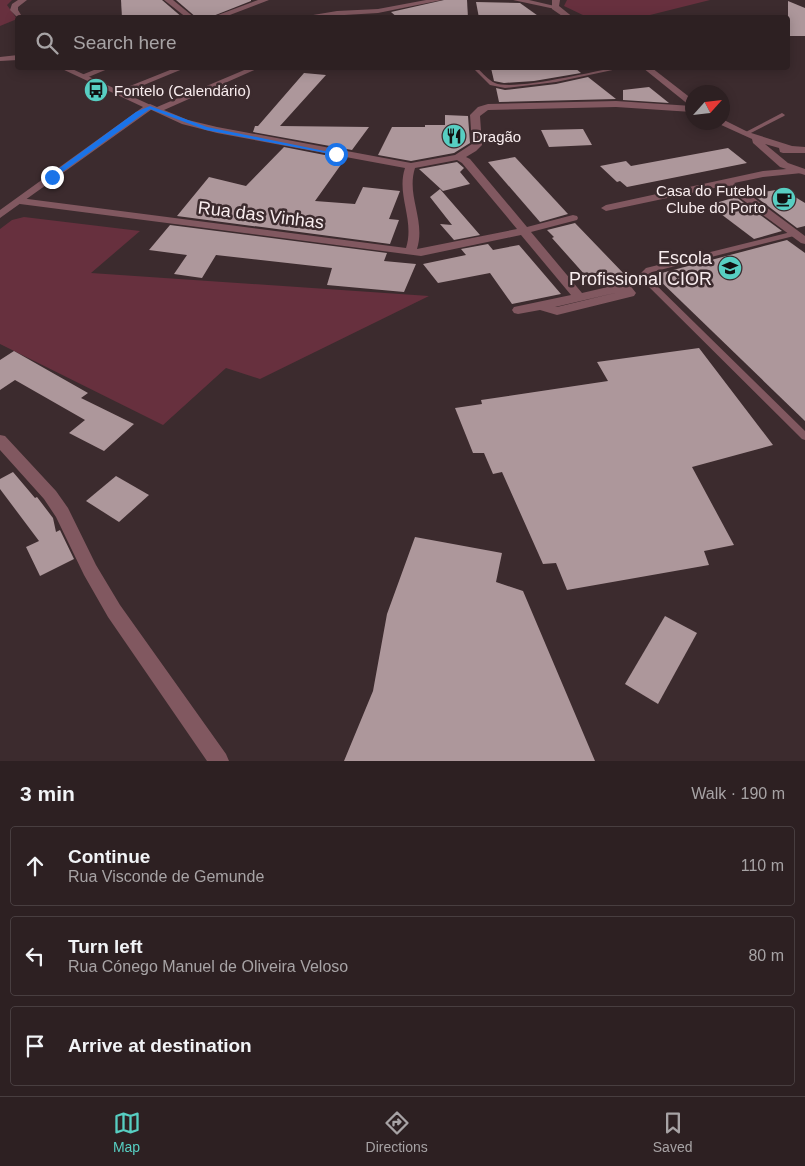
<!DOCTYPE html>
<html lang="en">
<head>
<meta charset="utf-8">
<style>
	:root { --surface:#2d2022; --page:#35282a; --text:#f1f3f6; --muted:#a7a3a5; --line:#483e40; --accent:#57cec2 }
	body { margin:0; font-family:Helvetica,sans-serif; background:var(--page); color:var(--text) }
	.compass { position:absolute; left:685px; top:85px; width:45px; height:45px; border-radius:50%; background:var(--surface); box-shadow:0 2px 12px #0003; rotate:63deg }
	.stop { position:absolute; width:15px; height:15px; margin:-11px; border:4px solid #1a73e8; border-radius:50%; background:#fff }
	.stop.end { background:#1a73e8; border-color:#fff; box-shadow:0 1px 5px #0008 }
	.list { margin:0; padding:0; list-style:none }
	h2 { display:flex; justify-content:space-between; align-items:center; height:65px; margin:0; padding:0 20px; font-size:21px }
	h2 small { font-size:16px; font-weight:400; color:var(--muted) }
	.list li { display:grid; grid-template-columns:32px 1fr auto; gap:15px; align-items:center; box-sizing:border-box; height:80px; margin:0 10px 10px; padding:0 10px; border:1px solid var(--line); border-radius:5px }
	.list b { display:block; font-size:19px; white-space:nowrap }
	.list p { margin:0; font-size:16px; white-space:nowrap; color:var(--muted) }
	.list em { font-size:16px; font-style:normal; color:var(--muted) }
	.icon { flex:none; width:28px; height:28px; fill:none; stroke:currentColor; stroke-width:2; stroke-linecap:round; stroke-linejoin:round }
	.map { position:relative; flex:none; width:805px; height:761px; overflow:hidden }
	.search { position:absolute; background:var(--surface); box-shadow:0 2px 12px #0003; left:15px; right:15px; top:15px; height:55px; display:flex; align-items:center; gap:12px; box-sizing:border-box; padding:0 18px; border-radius:5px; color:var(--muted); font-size:19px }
	.sheet { height:335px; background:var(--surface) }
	nav { display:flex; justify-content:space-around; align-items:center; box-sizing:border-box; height:70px; border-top:1px solid var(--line); background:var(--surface); font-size:14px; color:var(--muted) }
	nav a { display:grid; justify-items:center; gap:2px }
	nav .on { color:var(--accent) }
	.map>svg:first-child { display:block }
	.green { fill:#67303e }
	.building { fill:#ad979b }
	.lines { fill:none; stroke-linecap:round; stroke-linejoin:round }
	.service { fill:#815860; fill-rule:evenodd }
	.minor { fill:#815860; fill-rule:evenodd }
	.tertiary { fill:#815860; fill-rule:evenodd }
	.route { fill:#1a73e8 }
	.labels { text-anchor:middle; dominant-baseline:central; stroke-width:5; stroke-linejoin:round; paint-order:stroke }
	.far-poi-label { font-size:15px; fill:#f9edef; stroke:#3c2b2e; text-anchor:start }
	.street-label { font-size:18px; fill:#f9edef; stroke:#3c2b2e }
	.poi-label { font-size:18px; fill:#f9edef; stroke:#3c2b2e; text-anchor:end }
</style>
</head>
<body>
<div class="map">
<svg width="805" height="761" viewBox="0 0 805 761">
	<rect width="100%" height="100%" fill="#3c2b2e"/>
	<g class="green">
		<path d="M0,0H12L7,5L17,19L0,26Z"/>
		<path d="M567,0H710L642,17H587L564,6Z"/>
		<path d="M24,217L140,231L91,273L429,296L260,379L226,368L163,425L0,344V229L12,220Z"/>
	</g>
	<g class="building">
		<path d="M121,0H162L183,18H122Z"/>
		<path d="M176,0H251V1L208,18H197Z"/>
		<path d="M444,0H467L468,18H398L391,12Z"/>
		<path d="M788,1L805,8V36H788Z"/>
		<path d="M476,2L520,3L541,18H479Z"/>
		<path d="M491,68H575L581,73L534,81L504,83L494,81Z"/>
		<path d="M304,73L326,75L280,126L369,127L352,150L253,132L255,126H258Z"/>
		<path d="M588,77L616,99L499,102L496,88L505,90L556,84Z"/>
		<path d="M649,87L669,103L623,100V90Z"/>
		<path d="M445,115L468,116L470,143L454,153L411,161L378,155L392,127H425V125H445Z"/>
		<path d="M583,129L592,145L549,147L541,130Z"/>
		<path d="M284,147L345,159L315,201L355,204L363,187L400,191L389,219L399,220L390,244L177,216L209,177L246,186Z"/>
		<path d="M728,148L747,163L627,187L620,181L617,182L600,166L626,161L631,166Z"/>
		<path d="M515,157L529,172L568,214L540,222L488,162Z"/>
		<path d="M457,162L464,168L460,172L470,184L443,191L419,169Z"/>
		<path d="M440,189L480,235L454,240L440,224L452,225L430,197Z"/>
		<path d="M782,189L805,203V226L797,228L752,194Z"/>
		<path d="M736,197L782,231L754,239L709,205Z"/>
		<path d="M575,223L626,276L593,284L552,238L554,237L547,230Z"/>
		<path d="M170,225L387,253L384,261L416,264L404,292L327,285L332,268L216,255L202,278L174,274L187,255L149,250Z"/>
		<path d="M787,240L805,253V421L654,275Z"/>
		<path d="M488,244L493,250L519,245L561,294L512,304L490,273L438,283L423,264L466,255L461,249Z"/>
		<path d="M699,348L773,445L692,467L734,545L704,551L709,565L567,590L556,563L543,564L502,472L493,474L484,453H473L455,408L482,404L481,400L608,381L597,362Z"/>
		<path d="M14,351L88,393L81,398L134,424L104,451L69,433L85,420L15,380L0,390V360Z"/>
		<path d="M13,472L35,498L37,497L53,518L56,532L60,530L74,559L40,576L26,547L39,541L0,489V479Z"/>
		<path d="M116,476L149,495L119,522L86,501Z"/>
		<path d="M415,537L502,553L496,582L523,591L595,761H344L373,691L387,614Z"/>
		<path d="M665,616L697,633L658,704L625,684Z"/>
	</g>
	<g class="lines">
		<g class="service">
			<path d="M473,68H477C483,73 488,80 495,83C513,91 591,72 613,68H622L556,82L505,88L490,85Z"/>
			<path d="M782,113L785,115L784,116L747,135L742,134Z"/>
			<path d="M795,231H798V235L652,272L648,275V277L805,431V440L802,439L640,278V274L646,268Z"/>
		</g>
		<g class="minor">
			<path d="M18,0H27L18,7V10L21,15L17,17L10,10L12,4Z"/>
			<path d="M164,0H173L195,18H187Z"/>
			<path d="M258,0H269L222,18H210Z"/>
			<path d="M426,0H442L378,13L295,18L337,11L378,9Z"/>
			<path d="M513,0H529L559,7L555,9Z"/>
			<path d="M99,68H110L86,78L79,76Z"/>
			<path d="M175,68H185L122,94L115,92Z"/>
			<path d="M249,68H259L164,110L188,120L217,127L411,163L455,155L472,144L470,115L478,107L488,104L616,101L692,106V112L616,107L488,110L480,116L482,145L476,151L466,157L470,159L527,227L573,215L577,216L578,218L577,220L531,232L582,293L625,283L629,284L636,293L634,296L557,315L540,310L518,314L514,313L512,310L514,307L571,295L521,235L421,256L20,204L15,201L20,198L406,248C415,220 396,195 405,168L217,133L182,124L145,107L150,104L157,107ZM457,160L462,163L517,229L417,249C426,220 406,196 415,168ZM619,292L557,307H555Z"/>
			<path d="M798,168L802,169V173L763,177L734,183L805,236V244L801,243L724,186L606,211L601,208L606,205L763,171Z"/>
		</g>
		<g class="tertiary">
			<path d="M552,0H560L559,6L574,18H565L552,9Z"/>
			<path d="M18,55V60L0,61V57Z"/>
			<path d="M60,68H70L155,107L0,218V210L143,107Z"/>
			<path d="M643,68H652L692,99V106L689,105Z"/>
			<path d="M722,119L748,132L792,146L805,147V153H783L780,152L779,148L765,144L788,163L805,169V175L780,167L753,143L752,139L719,124L718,122H722Z"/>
			<path d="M0,435L5,436L56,491L68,508L96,565L120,605L226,754L229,761H207L108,617L84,575L56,517L44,499L0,450Z"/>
		</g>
	</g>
	<path class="route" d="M150,106L207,127L339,154L336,155L206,130L150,109L54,178H50V175L136,112Z"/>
	<defs>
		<g id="bus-disc" transform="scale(1.25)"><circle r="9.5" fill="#57cec2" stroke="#3c2b2e"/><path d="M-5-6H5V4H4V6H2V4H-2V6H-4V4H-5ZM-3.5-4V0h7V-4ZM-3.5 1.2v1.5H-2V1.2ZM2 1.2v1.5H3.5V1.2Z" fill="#111"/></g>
		<g id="restaurant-disc" transform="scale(1.25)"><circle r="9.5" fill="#57cec2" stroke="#3c2b2e"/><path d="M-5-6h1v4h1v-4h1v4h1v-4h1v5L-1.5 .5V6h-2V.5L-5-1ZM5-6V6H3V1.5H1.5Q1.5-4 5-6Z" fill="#111"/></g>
		<g id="cafe-disc" transform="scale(1.25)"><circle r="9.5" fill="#57cec2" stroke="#3c2b2e"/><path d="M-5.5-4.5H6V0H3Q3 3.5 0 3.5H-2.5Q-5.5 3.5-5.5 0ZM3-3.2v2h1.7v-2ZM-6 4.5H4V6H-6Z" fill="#111"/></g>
		<g id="school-disc" transform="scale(1.25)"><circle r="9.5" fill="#57cec2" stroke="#3c2b2e"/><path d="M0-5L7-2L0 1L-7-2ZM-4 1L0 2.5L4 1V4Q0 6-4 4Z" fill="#111"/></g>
	</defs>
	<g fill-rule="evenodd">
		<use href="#bus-disc" x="96" y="90"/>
		<use href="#restaurant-disc" x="454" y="136"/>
		<use href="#cafe-disc" x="784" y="199"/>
		<use href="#school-disc" x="730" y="268"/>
	</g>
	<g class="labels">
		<g class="far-poi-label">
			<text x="114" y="90">Fontelo (Calendário)</text>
			<text x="472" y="136">Dragão</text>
			<text x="766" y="190" text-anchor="end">Casa do Futebol<tspan x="766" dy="17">Clube do Porto</tspan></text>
		</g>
		<g class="street-label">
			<text transform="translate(261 215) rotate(7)">Rua das Vinhas</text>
		</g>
		<g class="poi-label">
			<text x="712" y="258">Escola<tspan x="712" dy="21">Profissional CIOR</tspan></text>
		</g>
	</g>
</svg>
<svg class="compass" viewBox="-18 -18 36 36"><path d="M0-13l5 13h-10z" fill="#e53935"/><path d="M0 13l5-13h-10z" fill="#a7a3a5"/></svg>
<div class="stop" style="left:336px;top:154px"></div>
<div class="stop end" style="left:52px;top:177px"></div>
<div class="search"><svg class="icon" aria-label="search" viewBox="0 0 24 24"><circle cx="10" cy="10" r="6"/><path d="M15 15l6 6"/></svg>Search here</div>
</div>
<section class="sheet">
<h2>3 min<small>Walk · 190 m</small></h2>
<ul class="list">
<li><svg class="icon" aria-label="ahead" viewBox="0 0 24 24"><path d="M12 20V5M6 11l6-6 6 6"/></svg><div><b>Continue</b><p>Rua Visconde de Gemunde</p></div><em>110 m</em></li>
<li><svg class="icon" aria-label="left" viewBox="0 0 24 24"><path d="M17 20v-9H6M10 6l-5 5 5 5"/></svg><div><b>Turn left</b><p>Rua Cónego Manuel de Oliveira Veloso</p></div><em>80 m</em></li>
<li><svg class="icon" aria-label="arrive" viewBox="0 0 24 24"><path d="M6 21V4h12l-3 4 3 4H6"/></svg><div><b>Arrive at destination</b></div></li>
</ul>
</section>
<nav>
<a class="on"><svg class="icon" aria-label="map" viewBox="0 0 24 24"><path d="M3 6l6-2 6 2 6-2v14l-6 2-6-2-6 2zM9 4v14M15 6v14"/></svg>Map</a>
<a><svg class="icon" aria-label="directions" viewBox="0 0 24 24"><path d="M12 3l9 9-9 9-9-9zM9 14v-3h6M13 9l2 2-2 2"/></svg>Directions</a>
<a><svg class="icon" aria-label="saved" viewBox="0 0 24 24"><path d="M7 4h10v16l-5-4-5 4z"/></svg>Saved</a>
</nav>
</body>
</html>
